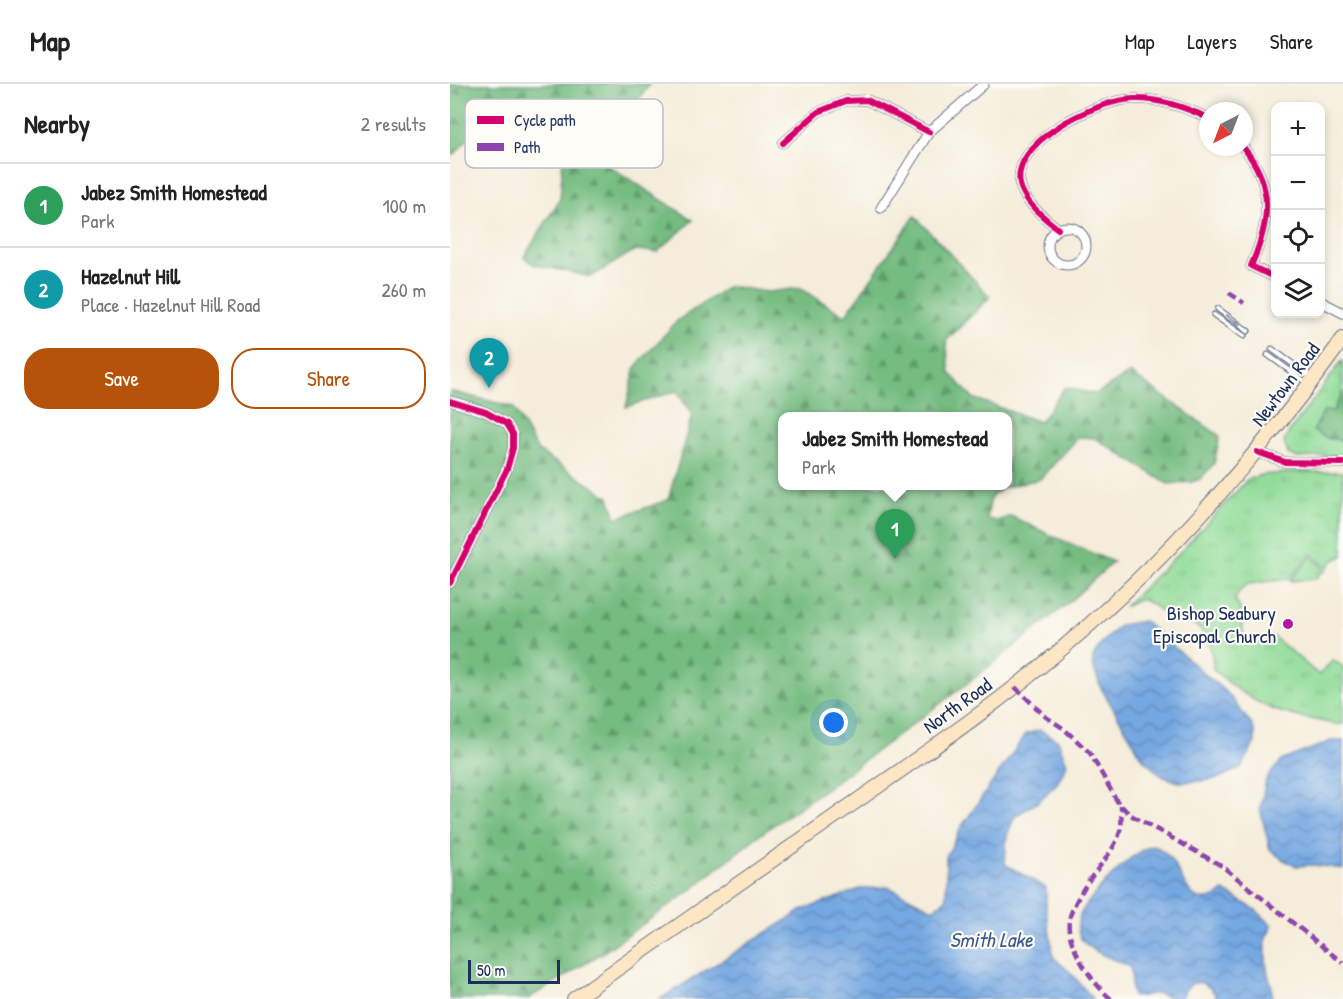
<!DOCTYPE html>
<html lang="en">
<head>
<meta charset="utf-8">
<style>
	:root { --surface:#fff; --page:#f6f6f6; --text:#222; --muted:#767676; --line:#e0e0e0; --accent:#b45309 }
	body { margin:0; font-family:"Patrick Hand",sans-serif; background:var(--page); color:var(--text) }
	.controls { position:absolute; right:18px; top:18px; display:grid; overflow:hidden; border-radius:12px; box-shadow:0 3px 9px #0003 }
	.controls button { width:54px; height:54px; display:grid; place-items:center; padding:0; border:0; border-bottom:2px solid var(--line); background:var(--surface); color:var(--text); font:30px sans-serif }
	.compass { position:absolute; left:749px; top:18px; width:54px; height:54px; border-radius:50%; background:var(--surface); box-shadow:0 3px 9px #0003; rotate:222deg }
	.scale { position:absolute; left:18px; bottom:15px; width:92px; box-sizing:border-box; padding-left:6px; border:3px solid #1b2f5e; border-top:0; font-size:16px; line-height:21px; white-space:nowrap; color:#1b2f5e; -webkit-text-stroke:4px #fdfcf7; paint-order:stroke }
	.you { position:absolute; left:384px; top:639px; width:21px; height:21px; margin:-15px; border:4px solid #fff; border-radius:50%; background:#1a73e8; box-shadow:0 0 0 9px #1a73e833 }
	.badge { display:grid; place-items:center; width:39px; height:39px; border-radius:50%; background:var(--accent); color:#fff; font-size:20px; font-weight:700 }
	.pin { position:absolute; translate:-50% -50px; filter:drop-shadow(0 2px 3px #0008) }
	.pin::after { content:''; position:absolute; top:32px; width:21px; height:18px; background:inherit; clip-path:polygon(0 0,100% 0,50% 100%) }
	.popup { position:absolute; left:328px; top:328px; width:234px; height:78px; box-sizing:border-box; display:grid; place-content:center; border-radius:12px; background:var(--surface); filter:drop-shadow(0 2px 4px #0005); font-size:20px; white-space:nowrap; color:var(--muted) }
	.popup b { font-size:22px; color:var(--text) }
	.popup::after { content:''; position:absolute; left:50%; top:100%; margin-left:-12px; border:12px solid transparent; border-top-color:var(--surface) }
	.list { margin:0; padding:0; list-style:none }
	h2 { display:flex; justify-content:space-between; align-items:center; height:78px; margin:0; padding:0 24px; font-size:26px }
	h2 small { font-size:20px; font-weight:400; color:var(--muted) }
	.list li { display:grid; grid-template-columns:39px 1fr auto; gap:18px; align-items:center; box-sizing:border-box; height:84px; padding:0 24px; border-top:2px solid var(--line) }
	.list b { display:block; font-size:22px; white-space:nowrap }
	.list p { margin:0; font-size:20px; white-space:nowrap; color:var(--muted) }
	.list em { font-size:20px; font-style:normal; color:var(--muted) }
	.actions { display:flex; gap:12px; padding:18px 24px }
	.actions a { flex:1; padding:14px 0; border:2px solid var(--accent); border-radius:24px; text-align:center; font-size:21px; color:var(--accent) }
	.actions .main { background:var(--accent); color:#fff }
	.icon { flex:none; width:33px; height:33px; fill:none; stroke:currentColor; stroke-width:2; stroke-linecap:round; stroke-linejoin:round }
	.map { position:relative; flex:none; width:893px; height:915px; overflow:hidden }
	header { display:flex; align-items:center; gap:36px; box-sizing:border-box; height:84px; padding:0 30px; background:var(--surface); border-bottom:2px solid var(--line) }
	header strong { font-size:28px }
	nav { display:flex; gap:33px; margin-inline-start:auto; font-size:21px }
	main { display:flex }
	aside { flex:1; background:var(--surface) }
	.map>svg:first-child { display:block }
	.grass { fill:url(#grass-tufts); stroke:#56867b; stroke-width:1.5 }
	.forest { fill:url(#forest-firs); stroke:#48766f; stroke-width:1.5; fill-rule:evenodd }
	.water { fill:url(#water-waves); stroke:#486ba0; stroke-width:1.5 }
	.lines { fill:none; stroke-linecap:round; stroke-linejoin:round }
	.lane-casing { stroke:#677189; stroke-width:7 }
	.street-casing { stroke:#677189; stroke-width:11 }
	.secondary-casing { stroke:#677189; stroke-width:16 }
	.lane { stroke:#fff; stroke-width:4.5 }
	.street { stroke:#fff; stroke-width:9 }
	.secondary { stroke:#fce6c4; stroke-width:14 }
	.quiet { stroke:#8e44ad; stroke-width:4.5; stroke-dasharray:9 4.5; stroke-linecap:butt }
	.cycleway-casing { stroke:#fdfcf7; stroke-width:10 }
	.cycleway { stroke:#d6006c; stroke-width:6 }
	.oneway { fill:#8d97ae }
	.poi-dot { fill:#b5179e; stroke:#fdfcf7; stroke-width:2 }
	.labels { text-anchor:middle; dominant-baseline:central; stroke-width:4.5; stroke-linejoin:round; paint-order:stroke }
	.street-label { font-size:20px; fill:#1b2f5e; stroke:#fdfcf7 }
	.poi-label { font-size:20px; fill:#1b2f5e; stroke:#fdfcf7; text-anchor:end }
	.water-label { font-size:21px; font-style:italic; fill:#3a598c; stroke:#fdfcf7 }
	.key { fill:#fdfcf7; stroke:#b9bec9; stroke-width:1.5 }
	.key-label { font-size:16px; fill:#1b2f5e }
</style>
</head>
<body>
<header>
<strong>Map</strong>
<nav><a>Map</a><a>Layers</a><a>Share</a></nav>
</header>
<main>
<aside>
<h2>Nearby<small>2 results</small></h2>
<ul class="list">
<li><span class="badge" style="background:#2e9e5b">1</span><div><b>Jabez Smith Homestead</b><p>Park</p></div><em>100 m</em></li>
<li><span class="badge" style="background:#0f9aa8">2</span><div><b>Hazelnut Hill</b><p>Place · Hazelnut Hill Road</p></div><em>260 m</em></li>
</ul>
<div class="actions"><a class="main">Save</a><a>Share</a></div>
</aside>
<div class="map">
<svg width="893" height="915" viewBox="0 0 893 915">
	<defs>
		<pattern id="grass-tufts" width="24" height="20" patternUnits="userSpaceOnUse" patternTransform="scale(1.5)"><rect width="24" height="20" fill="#91dc98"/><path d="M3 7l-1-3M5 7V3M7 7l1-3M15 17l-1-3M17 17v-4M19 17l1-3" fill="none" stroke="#7cbd85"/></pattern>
		<pattern id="forest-firs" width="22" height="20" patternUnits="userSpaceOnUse" patternTransform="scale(1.5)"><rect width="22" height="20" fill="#74bc80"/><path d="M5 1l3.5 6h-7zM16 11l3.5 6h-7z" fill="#5e996c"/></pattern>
		<pattern id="water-waves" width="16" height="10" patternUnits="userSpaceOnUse" patternTransform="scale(1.5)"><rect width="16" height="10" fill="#75a7e1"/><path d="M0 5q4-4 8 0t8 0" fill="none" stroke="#5f88ba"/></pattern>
	</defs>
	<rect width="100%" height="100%" fill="#fdfcf7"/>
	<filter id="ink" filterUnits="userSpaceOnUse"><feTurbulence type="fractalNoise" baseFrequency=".0167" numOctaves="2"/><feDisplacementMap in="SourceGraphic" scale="12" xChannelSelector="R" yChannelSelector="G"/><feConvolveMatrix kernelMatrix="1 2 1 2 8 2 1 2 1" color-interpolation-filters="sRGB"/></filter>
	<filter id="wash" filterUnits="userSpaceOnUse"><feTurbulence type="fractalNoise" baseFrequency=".008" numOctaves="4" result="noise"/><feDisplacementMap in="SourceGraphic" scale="24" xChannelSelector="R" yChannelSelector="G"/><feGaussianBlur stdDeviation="1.35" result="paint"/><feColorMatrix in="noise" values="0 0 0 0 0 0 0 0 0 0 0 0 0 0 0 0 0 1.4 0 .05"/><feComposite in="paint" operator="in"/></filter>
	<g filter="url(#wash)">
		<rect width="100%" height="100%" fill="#f5ecd9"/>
		<g class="grass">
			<path d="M893,276V309L883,327L879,355L893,356V371L848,374L838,370L834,358L839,348Z"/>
			<path d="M847,388H893V472L882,477L877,484L861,470L839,495L798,500L790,506L785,516L790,524L794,554L796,556L824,553L869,591L883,576L893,583V640C882,641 872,637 861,635C820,629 793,613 763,585C763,569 760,552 746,542C739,538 730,538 723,535C712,530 704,519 691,515L674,523L732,466L797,396L811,391Z"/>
			<path d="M861,473L876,486L875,488H871L866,495L840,497Z"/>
		</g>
		<g class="forest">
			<path d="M0,0H200L145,73L243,136L207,168L185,166L141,193L83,180L74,173L110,115L113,74L96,38L38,31L4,71H0Z"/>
			<path d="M465,132L540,213L496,257L500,289L523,314L590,338L615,303L646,310L680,289L770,352L764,380L750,395L742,398L718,400L645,354L629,353L590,395L552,404L541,413L537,435L547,437L561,432L600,451L663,478L617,520L526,593L377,704L304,755L237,809L152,869L78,915H0V307L63,323L88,367L159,413L166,434L218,416L242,331L227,307L176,323L186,282L228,236L279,202L318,208L350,204L395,232ZM332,332H558V402H332Z"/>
			<path d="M893,309V356L879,355L863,347L874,327H883Z"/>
		</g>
		<g class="water">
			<path d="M694,537L778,610L802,641L805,649V658L791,684L769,694L752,697L728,698L712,692L694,676L651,604L643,582V573L652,559L670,541Z"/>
			<path d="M589,646L608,656L617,680L608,698L588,718L565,732L557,751L555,780L596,804V827L604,874L621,889L643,915H210L353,826L410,805L438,803L483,825L496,815V773L512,742L576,650Z"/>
			<path d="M881,657H893V785L863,781L846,782L832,775L820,765L810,725L816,695L827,682L833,676Z"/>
			<path d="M702,762C734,766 731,840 774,807L806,826L821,840V847L816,852C815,864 816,875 817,886C819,897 825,905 821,915H767C764,904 750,893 739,902C735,905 732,911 730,915H719C708,903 697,914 683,913C678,903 685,894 679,882C664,875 635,867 629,850C626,842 629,831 634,824C646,807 683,766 702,762Z"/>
		</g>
	</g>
	<g filter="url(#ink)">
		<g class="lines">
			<g class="lane-casing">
				<g id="lane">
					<path d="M768,225L798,247"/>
					<path d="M764,231L794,252"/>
					<path d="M822,265L861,293"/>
					<path d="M818,271L857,299"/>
				</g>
			</g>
			<g class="street-casing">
				<g id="street">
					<path d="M333,59L368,28L396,17L417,16L479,48"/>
					<path d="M793,63C825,102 820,138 801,182L826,194"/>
					<path d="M431,124L479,48L534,0"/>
					<circle cx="617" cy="162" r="19"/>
					<path d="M608,145C595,134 578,122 571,104C556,59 647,16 683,15C709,14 735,23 758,34"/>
					<path d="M870,217L893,229"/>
					<path d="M0,317L36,328L57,340L63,350V364L57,385L0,499"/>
					<path d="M807,368L835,378L893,379"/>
				</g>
			</g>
			<g class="secondary-casing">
				<path id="secondary" d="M124,915C216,850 309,786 401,721C474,670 548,620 615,562C721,472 812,367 893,255"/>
			</g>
			<use href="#lane" class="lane"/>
			<use href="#street" class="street"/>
			<use href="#secondary" class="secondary"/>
			<g class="quiet">
				<path d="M779,209L794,219"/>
				<path d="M565,603L596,633L613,644L640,669L667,717L679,730L772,782L893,879"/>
				<path d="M661,915C643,900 615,860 619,836C621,825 633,804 640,795C651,780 667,763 671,744C672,737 671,728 671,721"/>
			</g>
			<g class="cycleway-casing">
				<g id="cycleway">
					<path d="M333,59L368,28L396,17L417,16L479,48"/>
					<path d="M793,63C825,102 820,138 801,182L826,194"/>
					<path d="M608,145C595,134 578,122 571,104C556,59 647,16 683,15C709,14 735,23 758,34"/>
					<path d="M0,317L36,328L57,340L63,350V364L57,385L0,499"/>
					<path d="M807,368L835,378L893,379"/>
				</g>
			</g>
			<use href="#cycleway" class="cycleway"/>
		</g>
		<defs><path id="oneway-solid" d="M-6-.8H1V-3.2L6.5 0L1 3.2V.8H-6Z" transform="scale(1.5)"/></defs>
		<use class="oneway" href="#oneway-solid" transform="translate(783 236) rotate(37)"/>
	</g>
	<circle class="poi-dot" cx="838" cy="540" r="6"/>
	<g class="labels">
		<g class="street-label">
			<text transform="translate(835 300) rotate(-53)">Newtown Road</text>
			<text transform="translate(507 621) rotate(-36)">North Road</text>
		</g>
		<g class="poi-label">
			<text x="826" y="528">Bishop Seabury<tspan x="826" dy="23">Episcopal Church</tspan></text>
		</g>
		<g class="water-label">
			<text x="541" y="855">Smith Lake</text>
		</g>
	</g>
	<rect x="15" y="15" width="198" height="69" rx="9" class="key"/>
	<rect x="27" y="32" width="27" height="8" fill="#d6006c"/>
	<rect x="27" y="59" width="27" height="8" fill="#8e44ad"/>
	<g class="key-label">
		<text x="64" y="42">Cycle path</text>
		<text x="64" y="69">Path</text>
	</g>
</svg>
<div class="controls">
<button>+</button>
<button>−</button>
<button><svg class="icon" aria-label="locate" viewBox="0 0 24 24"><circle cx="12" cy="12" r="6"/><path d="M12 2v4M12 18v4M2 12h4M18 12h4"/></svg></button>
<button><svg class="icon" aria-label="layers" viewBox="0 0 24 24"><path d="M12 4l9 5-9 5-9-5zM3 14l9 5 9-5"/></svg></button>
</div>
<svg class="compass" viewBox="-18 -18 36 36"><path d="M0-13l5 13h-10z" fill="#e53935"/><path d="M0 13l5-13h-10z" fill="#767676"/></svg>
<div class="scale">50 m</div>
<div class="you"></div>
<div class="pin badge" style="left:445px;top:475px;background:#2e9e5b">1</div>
<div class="popup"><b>Jabez Smith Homestead</b>Park</div>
<div class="pin badge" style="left:39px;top:304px;background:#0f9aa8">2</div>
</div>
</main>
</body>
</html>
